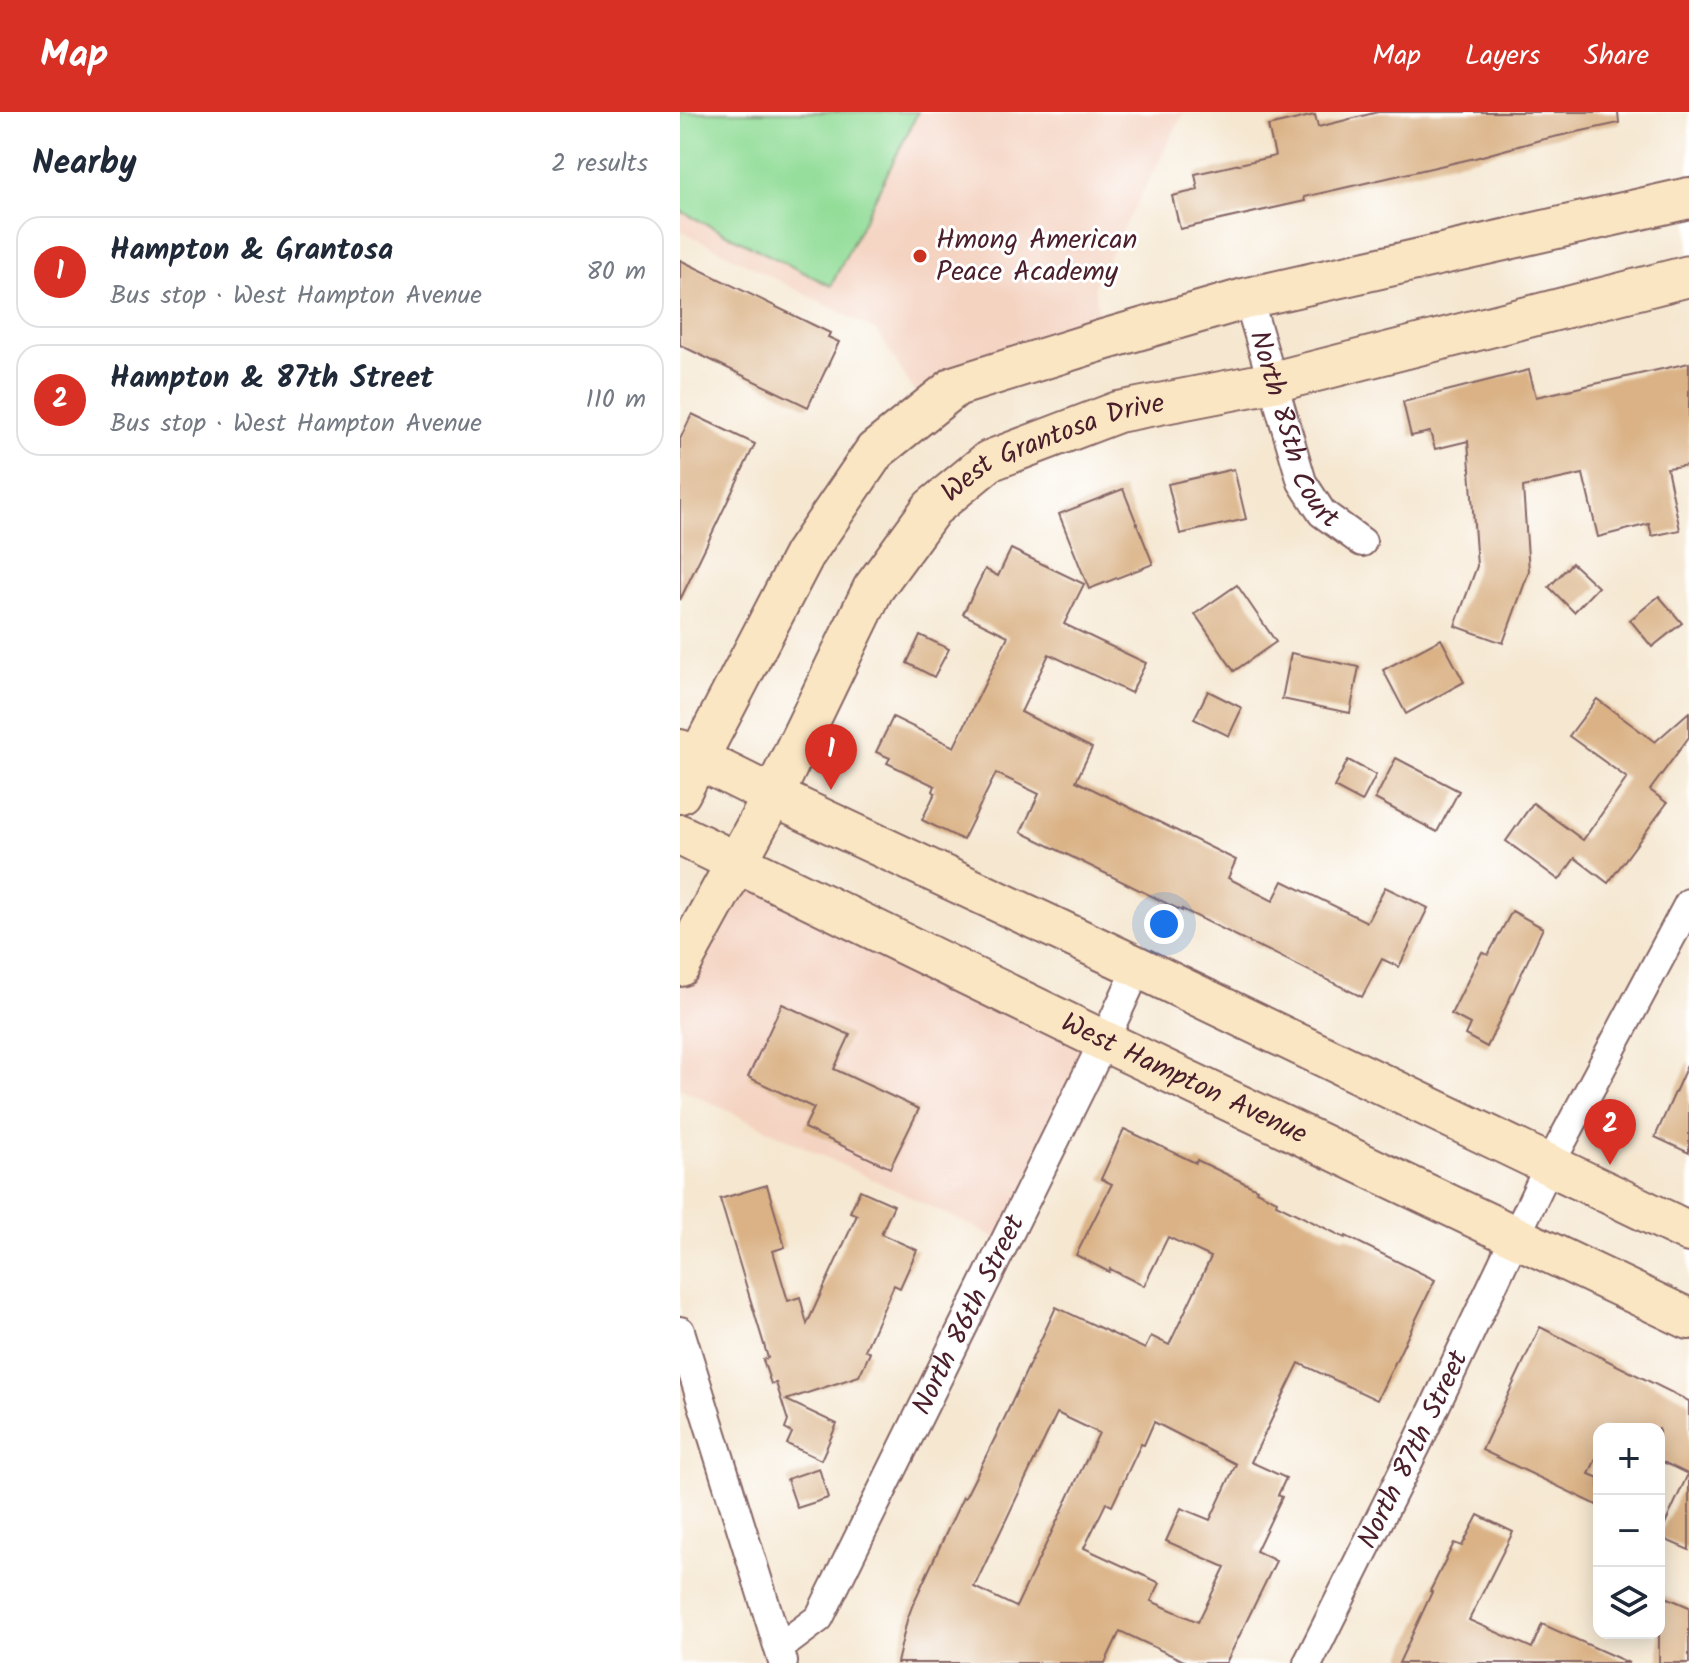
<!DOCTYPE html>
<html lang="en">
<head>
<meta charset="utf-8">
<style>
	:root { --surface:#fff; --page:#f6f6f7; --text:#1f2937; --muted:#747a83; --line:#e0e1e3; --accent:#d93025 }
	body { margin:0; font-family:Kalam,sans-serif; background:var(--page); color:var(--text) }
	.controls { position:absolute; right:24px; bottom:24px; display:grid; overflow:hidden; border-radius:16px; box-shadow:0 4px 20px #0003 }
	.controls button { width:72px; height:72px; display:grid; place-items:center; padding:0; border:0; border-bottom:2px solid var(--line); background:var(--surface); color:var(--text); font:40px sans-serif }
	.you { position:absolute; left:484px; top:812px; width:28px; height:28px; margin:-20px; border:6px solid #fff; border-radius:50%; background:#1a73e8; box-shadow:0 0 0 12px #1a73e833 }
	.badge { display:grid; place-items:center; width:52px; height:52px; border-radius:50%; background:var(--accent); color:#fff; font-size:26px; font-weight:700 }
	.pin { position:absolute; translate:-50% -66px; filter:drop-shadow(0 2px 4px #0008) }
	.pin::after { content:''; position:absolute; top:42px; width:28px; height:24px; background:inherit; clip-path:polygon(0 0,100% 0,50% 100%) }
	.list { margin:0; padding:0; list-style:none }
	h2 { display:flex; justify-content:space-between; align-items:center; height:104px; margin:0; padding:0 32px; font-size:34px }
	h2 small { font-size:26px; font-weight:400; color:var(--muted) }
	.list li { display:grid; grid-template-columns:52px 1fr auto; gap:24px; align-items:center; box-sizing:border-box; height:112px; margin:0 16px 16px; padding:0 16px; border:2px solid var(--line); border-radius:24px }
	.list b { display:block; font-size:30px; white-space:nowrap }
	.list p { margin:0; font-size:26px; white-space:nowrap; color:var(--muted) }
	.list em { font-size:26px; font-style:normal; color:var(--muted) }
	.icon { flex:none; width:44px; height:44px; fill:none; stroke:currentColor; stroke-width:2; stroke-linecap:round; stroke-linejoin:round }
	.map { position:relative; flex:none; width:1009px; height:1551px; overflow:hidden }
	header { display:flex; align-items:center; gap:48px; box-sizing:border-box; height:112px; padding:0 40px; background:var(--accent); color:#fff }
	header strong { font-size:38px }
	nav { display:flex; gap:44px; margin-inline-start:auto; font-size:28px }
	main { display:flex }
	aside { flex:1; background:var(--surface) }
	.map>svg:first-child { display:block }
	.built { fill:#f4d3c1 }
	.green { fill:#93dd99; stroke:#6e7e62; stroke-width:2 }
	.building { fill:#dab286; fill-rule:evenodd }
	.lines { fill:none; stroke-linecap:round; stroke-linejoin:round }
	.street-casing { stroke:#866565; stroke-width:32 }
	.secondary-casing { stroke:#866565; stroke-width:44 }
	.street { stroke:#fff; stroke-width:28 }
	.secondary { stroke:#fbe6c3; stroke-width:40 }
	.poi-dot { fill:#c8321e; stroke:#fff; stroke-width:3 }
	.labels { text-anchor:middle; dominant-baseline:central; stroke-width:6; stroke-linejoin:round; paint-order:stroke }
	.poi-label { font-size:28px; fill:#4a1f2b; stroke:#fff; text-anchor:start }
	.street-label { font-size:28px; fill:#4a1f2b; stroke:#fff }
</style>
</head>
<body>
<header>
<strong>Map</strong>
<nav><a>Map</a><a>Layers</a><a>Share</a></nav>
</header>
<main>
<aside>
<h2>Nearby<small>2 results</small></h2>
<ul class="list">
<li><span class="badge">1</span><div><b>Hampton &amp; Grantosa</b><p>Bus stop · West Hampton Avenue</p></div><em>80 m</em></li>
<li><span class="badge">2</span><div><b>Hampton &amp; 87th Street</b><p>Bus stop · West Hampton Avenue</p></div><em>110 m</em></li>
</ul>
</aside>
<div class="map">
<svg width="1009" height="1551" viewBox="0 0 1009 1551">
	<rect width="100%" height="100%" fill="#fff"/>
	<filter id="ink" filterUnits="userSpaceOnUse"><feTurbulence type="fractalNoise" baseFrequency=".0125" numOctaves="2"/><feDisplacementMap in="SourceGraphic" scale="16" xChannelSelector="R" yChannelSelector="G"/><feConvolveMatrix kernelMatrix="1 2 1 2 8 2 1 2 1" color-interpolation-filters="sRGB"/></filter>
	<filter id="wash" filterUnits="userSpaceOnUse"><feTurbulence type="fractalNoise" baseFrequency=".006" numOctaves="4" result="noise"/><feDisplacementMap in="SourceGraphic" scale="32" xChannelSelector="R" yChannelSelector="G"/><feGaussianBlur stdDeviation="1.8" result="paint"/><feColorMatrix in="noise" values="0 0 0 0 0 0 0 0 0 0 0 0 0 0 0 0 0 1.4 0 .05"/><feComposite in="paint" operator="in"/></filter>
	<g filter="url(#wash)">
		<rect width="100%" height="100%" fill="#f5e7d0"/>
		<g class="built">
			<path d="M0,0H504L414,174L423,228L246,298L197,219L0,118Z"/>
			<path d="M55,751L424,929L325,1130L0,976V854Z"/>
		</g>
		<path class="green" d="M0,0H238L151,174L0,99Z"/>
		<g id="blocks">
			<g class="building">
				<path d="M698,0H938L939,11L860,28L795,46L624,85L625,89L500,117L492,84L518,78L515,62L595,44L588,14L635,3L638,15Z"/>
				<path d="M0,148L150,221L148,225L159,230L128,295L0,233Z"/>
				<path d="M1009,251V353L987,356L1000,418L972,424L969,412L918,425L903,362L843,375L849,459L823,531L775,514L797,454L788,329L755,337L750,320L731,324L723,290L849,258L856,285Z"/>
				<path d="M12,302L75,332L0,488V327Z"/>
				<path d="M554,357L566,407L500,422L488,372Z"/>
				<path d="M443,377L473,452L409,477L379,402Z"/>
				<path d="M331,437L404,472L384,512L466,551L451,581L369,542L341,600L412,636L396,669L556,748L548,766L593,789L603,769L687,810L705,775L748,796L719,855L702,847L682,885L581,835V836L502,797V799L341,720L359,682L316,661L283,728L242,708L255,681L253,679L255,674L207,651L210,646L196,640L213,605L274,635L328,524L283,502L305,457L318,464Z"/>
				<path d="M892,451L918,475L894,500L869,475Z"/>
				<path d="M557,473L596,530L554,559L515,502Z"/>
				<path d="M979,484L1002,511L972,535L950,508Z"/>
				<path d="M240,523L269,537L254,565L227,551Z"/>
				<path d="M761,527L784,570L726,602L703,558Z"/>
				<path d="M611,541L679,555L670,601L602,587Z"/>
				<path d="M528,579L562,596L549,624L514,607Z"/>
				<path d="M917,587L975,630L1009,600V625L970,678L987,691L928,771L895,746L879,768L826,729L853,691L903,728L947,666L889,624Z"/>
				<path d="M716,646L779,679L757,720L695,687Z"/>
				<path d="M668,648L696,663L682,690L654,675Z"/>
				<path d="M832,799L863,816L807,935L785,923L790,912L771,902L802,840L808,843Z"/>
				<path d="M102,892L170,923L154,957L239,997L210,1056L124,1016L134,996L68,965Z"/>
				<path d="M1009,949V1041L975,1025Z"/>
				<path d="M444,1017L516,1051L517,1048L577,1077L576,1079L597,1089L596,1092L665,1126L666,1124L755,1168L697,1288L619,1251L571,1350L606,1366L598,1383L602,1385L576,1439L596,1449L546,1551H508L440,1519L425,1551H217L227,1508L233,1492L283,1385L285,1386L318,1320L376,1195L465,1237L471,1224L489,1233L531,1145L488,1125L464,1174L430,1157L429,1160L396,1143L432,1072L421,1067ZM377,1301L419,1321L336,1495L294,1475ZM474,1310L556,1352L530,1408L501,1396L486,1429L545,1455L518,1510L471,1489L480,1471L404,1436L426,1391L432,1394L461,1332L464,1333Z"/>
				<path d="M87,1073L105,1135L93,1139L108,1189L120,1185L127,1212L177,1103L170,1100L180,1078L214,1093L201,1122L237,1138L220,1176L214,1173L185,1238L190,1241L179,1264L106,1288L157,1312L141,1348L107,1332L112,1321L105,1317L108,1309L96,1271L91,1272L83,1248L88,1246L40,1087Z"/>
				<path d="M860,1215L1009,1289V1438L979,1425L1008,1362L979,1348V1317H919V1340L909,1362L919,1366V1394L802,1338Z"/>
				<path d="M139,1356L148,1386L117,1396L107,1367Z"/>
				<path d="M798,1403L833,1420L789,1508L852,1536L862,1512L949,1551H719L752,1480L750,1479L774,1431L782,1434Z"/>
				<path d="M979,1482L1009,1495V1551H979Z"/>
			</g>
		</g>
	</g>
	<g filter="url(#ink)">
		<use href="#blocks" fill-opacity="0" stroke="#866565" stroke-width="2"/>
		<g class="lines">
			<g class="street-casing">
				<g id="street">
					<path id="s1" d="M568,186L622,370L642,401L682,430"/>
					<path d="M0,1219L103,1550"/>
					<path id="s2" d="M99,1536L139,1506L424,929L458,855"/>
					<path id="s3" d="M628,1551L739,1328L870,1052L1009,791"/>
				</g>
			</g>
			<g class="secondary-casing">
				<g id="secondary">
					<path d="M0,638L93,684L458,855L1009,1120"/>
					<path d="M0,681L124,443L195,339L276,274L423,228L568,186L1009,86"/>
					<path id="s4" d="M0,723L424,929L1009,1207"/>
					<path id="s5" d="M0,854L93,684L193,477L252,396L309,349L438,300L593,270L1009,164"/>
				</g>
			</g>
			<use href="#street" class="street"/>
			<use href="#secondary" class="secondary"/>
		</g>
	</g>
	<circle class="poi-dot" cx="240" cy="144" r="8"/>
	<g class="labels">
		<g class="poi-label">
			<text x="256" y="128">Hmong American<tspan x="256" dy="32">Peace Academy</tspan></text>
		</g>
		<g class="street-label">
			<text stroke="none"><textPath href="#s1" startOffset="140">North 85th Court</textPath></text>
			<text stroke="none"><textPath href="#s5" startOffset="662">West Grantosa Drive</textPath></text>
			<text stroke="none"><textPath href="#s4" startOffset="560">West Hampton Avenue</textPath></text>
			<text stroke="none"><textPath href="#s2" startOffset="388">North 86th Street</textPath></text>
			<text stroke="none"><textPath href="#s3" startOffset="238">North 87th Street</textPath></text>
		</g>
	</g>
</svg>
<div class="controls">
<button>+</button>
<button>−</button>
<button><svg class="icon" aria-label="layers" viewBox="0 0 24 24"><path d="M12 4l9 5-9 5-9-5zM3 14l9 5 9-5"/></svg></button>
</div>
<div class="you"></div>
<div class="pin badge" style="left:151px;top:678px">1</div>
<div class="pin badge" style="left:930px;top:1053px">2</div>
</div>
</main>
</body>
</html>
